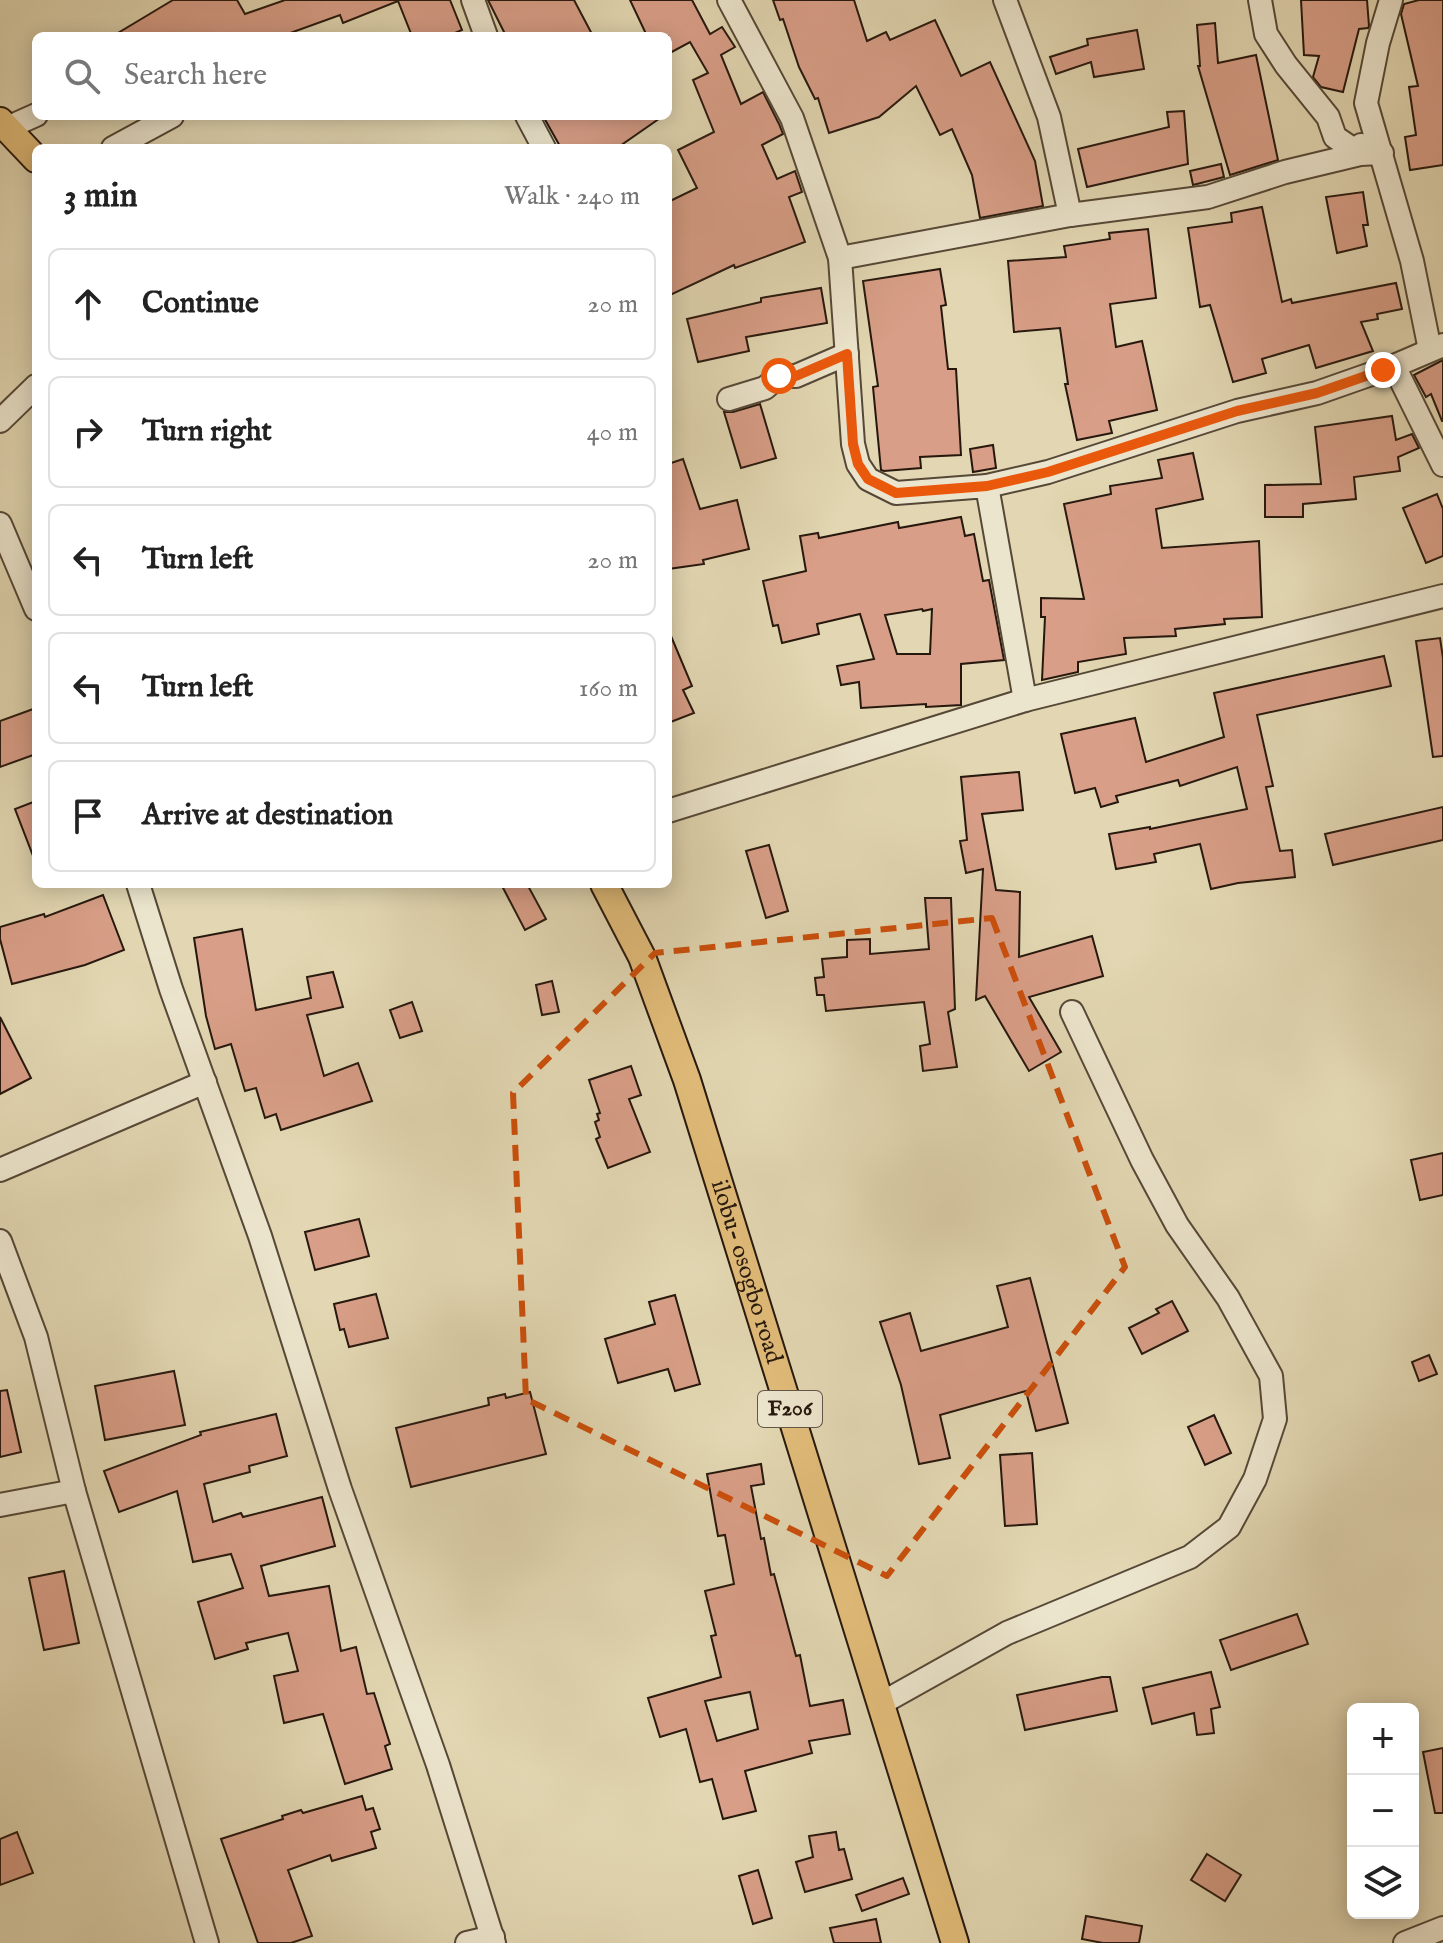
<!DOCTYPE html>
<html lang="en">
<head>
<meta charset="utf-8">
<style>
	:root { --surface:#fff; --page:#f6f6f6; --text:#222; --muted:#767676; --line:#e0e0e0 }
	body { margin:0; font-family:"IM FELL English",serif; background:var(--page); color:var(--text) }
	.controls { position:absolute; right:24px; bottom:24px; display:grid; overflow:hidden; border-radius:12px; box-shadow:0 4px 20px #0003 }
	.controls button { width:72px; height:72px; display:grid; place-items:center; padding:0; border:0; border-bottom:2px solid var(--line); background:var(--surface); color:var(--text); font:40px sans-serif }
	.stop { position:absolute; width:24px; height:24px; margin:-18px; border:6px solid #ea580c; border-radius:50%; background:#fff }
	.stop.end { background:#ea580c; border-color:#fff; box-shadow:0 2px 8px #0008 }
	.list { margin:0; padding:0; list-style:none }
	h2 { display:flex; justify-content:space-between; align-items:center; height:104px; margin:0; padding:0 32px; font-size:34px }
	h2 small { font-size:26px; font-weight:400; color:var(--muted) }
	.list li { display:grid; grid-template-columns:52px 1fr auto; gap:24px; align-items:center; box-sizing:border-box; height:112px; margin:0 16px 16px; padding:0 16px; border:2px solid var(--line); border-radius:12px }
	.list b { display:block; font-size:30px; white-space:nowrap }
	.list em { font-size:26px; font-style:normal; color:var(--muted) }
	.icon { flex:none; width:44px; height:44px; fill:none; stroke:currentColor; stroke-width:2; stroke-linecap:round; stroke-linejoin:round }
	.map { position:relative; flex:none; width:1443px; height:1943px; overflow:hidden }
	.search { position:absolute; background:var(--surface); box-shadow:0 4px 20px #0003; left:32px; top:32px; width:640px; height:88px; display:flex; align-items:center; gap:20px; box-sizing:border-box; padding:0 28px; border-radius:12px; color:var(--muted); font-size:30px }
	.panel { position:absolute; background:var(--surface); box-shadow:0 4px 20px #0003; left:32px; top:144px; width:640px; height:744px; border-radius:12px }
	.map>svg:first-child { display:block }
	.building { fill:#d89e87; stroke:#27180e; stroke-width:2; fill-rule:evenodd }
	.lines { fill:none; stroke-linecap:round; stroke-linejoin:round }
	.minor-casing { stroke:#564837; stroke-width:26 }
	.major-casing { stroke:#27180e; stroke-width:30 }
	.minor { stroke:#ece5cd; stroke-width:22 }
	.major { stroke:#e1bc79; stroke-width:26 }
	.route { stroke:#ea580c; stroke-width:10 }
	.marked { fill:none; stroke:#cb4f0c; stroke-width:6; stroke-dasharray:16 10; stroke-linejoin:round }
	.labels { text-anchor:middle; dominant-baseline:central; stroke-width:7; stroke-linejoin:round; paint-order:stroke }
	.shield { fill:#ece5cd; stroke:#625647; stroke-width:2 }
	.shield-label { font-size:22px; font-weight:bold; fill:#27180e }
	.street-label { font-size:24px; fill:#27180e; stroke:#ece5cd }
</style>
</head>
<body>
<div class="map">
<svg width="1443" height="1943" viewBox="0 0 1443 1943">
	<rect width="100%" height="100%" fill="#e2d7b2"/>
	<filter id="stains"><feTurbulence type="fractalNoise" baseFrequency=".0025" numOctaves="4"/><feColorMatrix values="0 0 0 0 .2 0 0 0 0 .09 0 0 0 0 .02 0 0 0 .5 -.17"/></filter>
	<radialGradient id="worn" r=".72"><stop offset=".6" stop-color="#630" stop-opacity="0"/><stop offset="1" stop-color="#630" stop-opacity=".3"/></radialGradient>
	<g class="building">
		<path d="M173,0H237L245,14L285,0H450L462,30L448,36H412L398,1L343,23L340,15L282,36H113Z"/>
		<path d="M488,0H574L593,36H506Z"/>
		<path d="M630,0H692L710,34L722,27L735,47L721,55L741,104L763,92L779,124L783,134L762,145L777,179L795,171L802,192L789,197L805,242L735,268L734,265L668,296V202L697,188L678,150L714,132L693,80L708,73L690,42L668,54V36H647Z"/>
		<path d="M773,0H854L867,41L886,32L890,40L935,20L961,76L990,62L1035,161L1043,206L980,218L972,175L952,129L940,135L916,86L879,117L829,133L818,98L815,99L799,67L783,19L780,20Z"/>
		<path d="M1301,0H1367L1369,26L1368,28L1359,29L1343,92L1321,87L1313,77L1319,56L1304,55Z"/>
		<path d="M1419,0H1443V165L1410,170L1405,137L1416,135L1409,87L1418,86L1401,14L1404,4Z"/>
		<path d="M1215,23L1218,63L1256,55L1278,160L1230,175L1198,66H1200L1197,25Z"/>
		<path d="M1137,30L1144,69L1094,77L1091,62L1056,74L1050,57L1088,45L1087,39Z"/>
		<path d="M1184,111L1188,164L1087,187L1078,149L1169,127L1167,112Z"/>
		<path d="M543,116H663L617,148H561Z"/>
		<path d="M1221,164L1224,177L1193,185L1190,171Z"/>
		<path d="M1363,192L1368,225H1363L1367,246L1337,253L1326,197Z"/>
		<path d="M1262,207L1282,302L1291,299L1292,303L1396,283L1402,309L1377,314L1378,319L1361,322L1373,351L1316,368L1309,345L1262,359L1266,373L1233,382L1210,305L1200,307L1188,228L1232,222L1231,213Z"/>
		<path d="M1148,229L1156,298L1110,304L1116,347L1142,341L1157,410L1109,421L1112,433L1077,440L1065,384H1068L1060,328L1014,332L1008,261L1066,257L1064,246L1110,239L1109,233Z"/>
		<path d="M940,269L946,305L941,306L948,369H956L961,455L920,457L921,468L884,471L881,470L873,387L878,386L863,281Z"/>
		<path d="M821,288L827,323L746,337L749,351L698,362L687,319L761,302V298Z"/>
		<path d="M1443,360V421H1442L1431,394L1426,397L1414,375Z"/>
		<path d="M760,404L776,458L741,468L724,412H733Z"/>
		<path d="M1392,416L1396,440L1412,434L1419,448L1398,457L1400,471L1354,477L1356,499L1303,504V517H1265V485L1321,484L1315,427Z"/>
		<path d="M993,445L996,468L973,472L970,449Z"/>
		<path d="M1193,453L1203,499L1156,509L1162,548L1259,541L1262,617L1224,619L1225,624L1175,629L1176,636L1124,638L1126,654L1078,662V672L1042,680L1045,617H1041V598L1084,599L1064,504L1111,494L1110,486L1162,478L1158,460Z"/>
		<path d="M683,459L700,509L737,500L749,549L703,560L704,564L668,569V464Z"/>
		<path d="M1437,494L1443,509V556L1426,563L1403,508Z"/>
		<path d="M961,517L965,536L974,534L983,581L989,580L1004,660L961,664V705L926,707V704L861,708L859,682L841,685L837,666L874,659L860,614L817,624L819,634L782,643L778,625L773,626L763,581L806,571L800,536L818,533L819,538L898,522L899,528ZM922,609L923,611L932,609L930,654H897L885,615Z"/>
		<path d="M668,629L692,686L683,690L694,713L668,723Z"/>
		<path d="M1440,638L1443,658V756L1433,757L1416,641Z"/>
		<path d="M1384,656L1391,686L1257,715L1273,786L1266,787L1280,851L1292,850L1295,877L1238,883L1211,889L1200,844L1154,854L1156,862L1116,869L1109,834L1150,827V829L1247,809L1237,767L1180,786L1178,780L1116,796L1118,802L1101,807L1095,788L1075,793L1061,734L1135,718L1146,762L1224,737L1214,693Z"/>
		<path d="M36,708V754L0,767V721Z"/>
		<path d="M1019,772L1023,810L982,814L996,890L1020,892L1019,957L1092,936L1103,976L1029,997L1061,1052L1029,1071L985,996L976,1000L983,869L966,873L960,841L967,840L961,777Z"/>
		<path d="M36,801V861H35L15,809Z"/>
		<path d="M1443,807V840L1333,865L1325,834Z"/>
		<path d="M769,845L788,911L766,918L746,851Z"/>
		<path d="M501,884H527L546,919L525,930Z"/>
		<path d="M103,895L124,950L85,965L12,984L0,939V927L44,914L45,917Z"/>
		<path d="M925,898H951L955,1009L948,1012L957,1067L923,1071L920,1046L930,1044L924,1002L826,1011L824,995H817L815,978L824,977L822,959L847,957V940L870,939V954L929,949Z"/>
		<path d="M242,929L256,1010L311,998L307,977L333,972L343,1007L307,1015L324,1076L358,1063L372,1101L281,1130L276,1114L265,1118L256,1088L245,1091L231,1044L215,1049L206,1016L194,938Z"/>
		<path d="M552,981L559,1012L542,1015L536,985Z"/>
		<path d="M412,1002L422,1031L400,1038L390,1010Z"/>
		<path d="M0,1017L31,1078L0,1094Z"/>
		<path d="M631,1066L641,1095L629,1099L650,1152L608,1168L596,1139L600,1137L595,1122L599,1120L597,1114L600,1113L589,1080Z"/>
		<path d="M1443,1153V1195L1420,1200L1411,1160Z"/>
		<path d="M359,1219L369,1256L315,1270L305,1232Z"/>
		<path d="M1030,1278L1068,1423L1036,1431L1026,1391L940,1415L950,1458L919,1464L901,1385L880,1322L910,1313L921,1351L1008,1327L997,1286Z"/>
		<path d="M376,1294L388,1338L349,1347L344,1329L340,1330L334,1304Z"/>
		<path d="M675,1295L700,1384L675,1391L668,1369L618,1383L605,1339L655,1324L649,1302Z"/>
		<path d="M1172,1301L1188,1331L1142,1354L1129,1328L1159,1313L1156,1309Z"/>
		<path d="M1429,1355L1437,1374L1419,1381L1412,1362Z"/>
		<path d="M174,1371L185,1425L105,1440L95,1386Z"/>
		<path d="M7,1390L21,1452L0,1457V1391Z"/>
		<path d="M530,1392L546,1454L411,1487L396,1428L489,1405L488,1398L505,1394L506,1398Z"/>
		<path d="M276,1414L287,1456L249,1466L250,1472L204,1484L213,1522L241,1513L243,1517L322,1497L335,1546L261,1566L269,1596L329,1586L341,1651L356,1647L367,1694L374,1693L390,1744L385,1746L392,1769L345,1784L323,1714L284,1723L274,1676L298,1671L288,1633L246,1643L248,1649L215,1659L198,1602L243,1588L231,1554L193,1562L177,1491L119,1512L104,1471L201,1435L200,1432Z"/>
		<path d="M1214,1415L1231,1453L1205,1465L1188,1427Z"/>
		<path d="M1032,1453L1037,1524L1005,1526L1000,1455Z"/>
		<path d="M761,1464L764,1484L751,1486L761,1539L764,1538L771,1575L774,1574L796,1656L800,1655L810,1706L843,1700L850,1734L809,1741L812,1753L745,1771L756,1811L723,1819L712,1779L700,1782L686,1729L660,1737L648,1698L721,1677L711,1636L716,1635L705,1591L734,1584L725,1535L718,1536L707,1474ZM750,1692L758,1729L717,1741L705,1701Z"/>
		<path d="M64,1571L79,1643L44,1650L29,1578Z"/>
		<path d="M1297,1614L1308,1644L1231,1670L1220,1640Z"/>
		<path d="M1211,1672L1220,1707L1211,1709L1214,1733L1197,1735L1194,1713L1152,1724L1143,1688Z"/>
		<path d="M1102,1677H1110L1117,1711L1025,1730L1017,1695Z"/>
		<path d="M1443,1748V1813H1435L1423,1752Z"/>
		<path d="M362,1796L366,1810L373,1808L380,1829L371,1832L376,1848L332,1861L330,1855L288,1870L312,1936L291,1943H258L221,1839L283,1819L282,1816L301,1810L303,1813Z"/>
		<path d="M17,1832L33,1873L0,1885V1839Z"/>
		<path d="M836,1832L839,1850L844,1849L852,1879L805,1892L796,1862L813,1857L809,1836Z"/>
		<path d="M1207,1854L1241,1875L1225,1901L1191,1880Z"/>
		<path d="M758,1870L772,1918L753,1924L739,1876Z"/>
		<path d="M903,1878L909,1894L862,1911L856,1895Z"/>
		<path d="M1086,1916L1142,1926L1139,1943H1103L1082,1939Z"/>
		<path d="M876,1919L881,1943H834L830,1928Z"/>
	</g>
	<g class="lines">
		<g class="minor-casing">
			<g id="minor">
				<path d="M473,0L486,36"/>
				<path d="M729,0L792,118L840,258L853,444L858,464L868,479L896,493L987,486L1025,700"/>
				<path d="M1005,0L1049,117L1070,215"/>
				<path d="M1260,0L1266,34L1286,65L1328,117L1335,137L1360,154L1361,145"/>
				<path d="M1391,0L1378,43L1366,103L1412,261L1430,350"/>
				<path d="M527,116L544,148"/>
				<path d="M7,128L36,115"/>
				<path d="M113,148L172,116"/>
				<path d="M840,258L1070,215L1208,197L1285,172L1360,154L1382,153"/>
				<path d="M1394,366L1443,465"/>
				<path d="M729,399L765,388L779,376H796L847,354"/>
				<path d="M0,421L36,386"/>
				<path d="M987,486L1048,472L1237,411L1317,393L1394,366L1443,345"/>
				<path d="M0,524L36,609"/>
				<path d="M668,811L1025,700L1443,596"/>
				<path d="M138,884L171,989L260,1236L340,1489L438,1765L494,1943"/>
				<path d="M0,1170L205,1082"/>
				<path d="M0,1241L36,1337L74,1491L0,1505"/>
				<path d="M74,1491L207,1943"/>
				<path d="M882,1703L1007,1633L1190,1557L1229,1527L1255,1479L1275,1419L1271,1376L1228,1298L1177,1225L1142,1160L1072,1012"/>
				<path d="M467,1943L493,1937"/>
				<path d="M1405,1943L1443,1928"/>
			</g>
		</g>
		<g class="major-casing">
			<g id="major">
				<path d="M0,121L36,159"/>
				<path id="s1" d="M604,884L642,957L687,1080L955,1943"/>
			</g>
		</g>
		<use href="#minor" class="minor"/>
		<use href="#major" class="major"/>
	</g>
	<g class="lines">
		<path class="route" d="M779,376H796L847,354L853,444L858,464L868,479L896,493L987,486L1048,472L1237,411L1317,393L1383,370"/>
	</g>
	<path class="marked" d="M992,918L1125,1267L887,1576L526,1399L513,1093L655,953Z"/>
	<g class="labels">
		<rect class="shield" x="758" y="1391" width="64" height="36" rx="6"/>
		<g class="shield-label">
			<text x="790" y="1409">F206</text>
		</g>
		<g class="street-label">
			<text stroke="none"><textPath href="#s1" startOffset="414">ilobu- osogbo road</textPath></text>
		</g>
	</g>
	<rect width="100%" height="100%" filter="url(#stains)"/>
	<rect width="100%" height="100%" fill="url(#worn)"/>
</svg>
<div class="controls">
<button>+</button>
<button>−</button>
<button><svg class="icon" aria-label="layers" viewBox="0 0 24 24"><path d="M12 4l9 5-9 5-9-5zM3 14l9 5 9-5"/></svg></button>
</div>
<div class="stop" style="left:779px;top:376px"></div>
<div class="stop end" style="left:1383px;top:370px"></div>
<div class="search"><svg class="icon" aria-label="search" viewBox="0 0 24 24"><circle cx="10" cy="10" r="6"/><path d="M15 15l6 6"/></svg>Search here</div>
<section class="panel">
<h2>3 min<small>Walk · 240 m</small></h2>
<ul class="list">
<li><svg class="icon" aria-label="ahead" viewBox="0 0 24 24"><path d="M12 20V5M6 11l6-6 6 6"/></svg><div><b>Continue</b></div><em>20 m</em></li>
<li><svg class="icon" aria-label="right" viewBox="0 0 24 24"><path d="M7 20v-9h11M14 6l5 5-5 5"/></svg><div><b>Turn right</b></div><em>40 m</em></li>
<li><svg class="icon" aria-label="left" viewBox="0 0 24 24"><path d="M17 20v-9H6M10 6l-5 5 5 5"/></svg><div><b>Turn left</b></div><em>20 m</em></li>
<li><svg class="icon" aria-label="left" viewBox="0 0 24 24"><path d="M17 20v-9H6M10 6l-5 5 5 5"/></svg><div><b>Turn left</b></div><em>160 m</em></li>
<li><svg class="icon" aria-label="arrive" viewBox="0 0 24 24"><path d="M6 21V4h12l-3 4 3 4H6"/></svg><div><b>Arrive at destination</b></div></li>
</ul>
</section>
</div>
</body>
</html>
